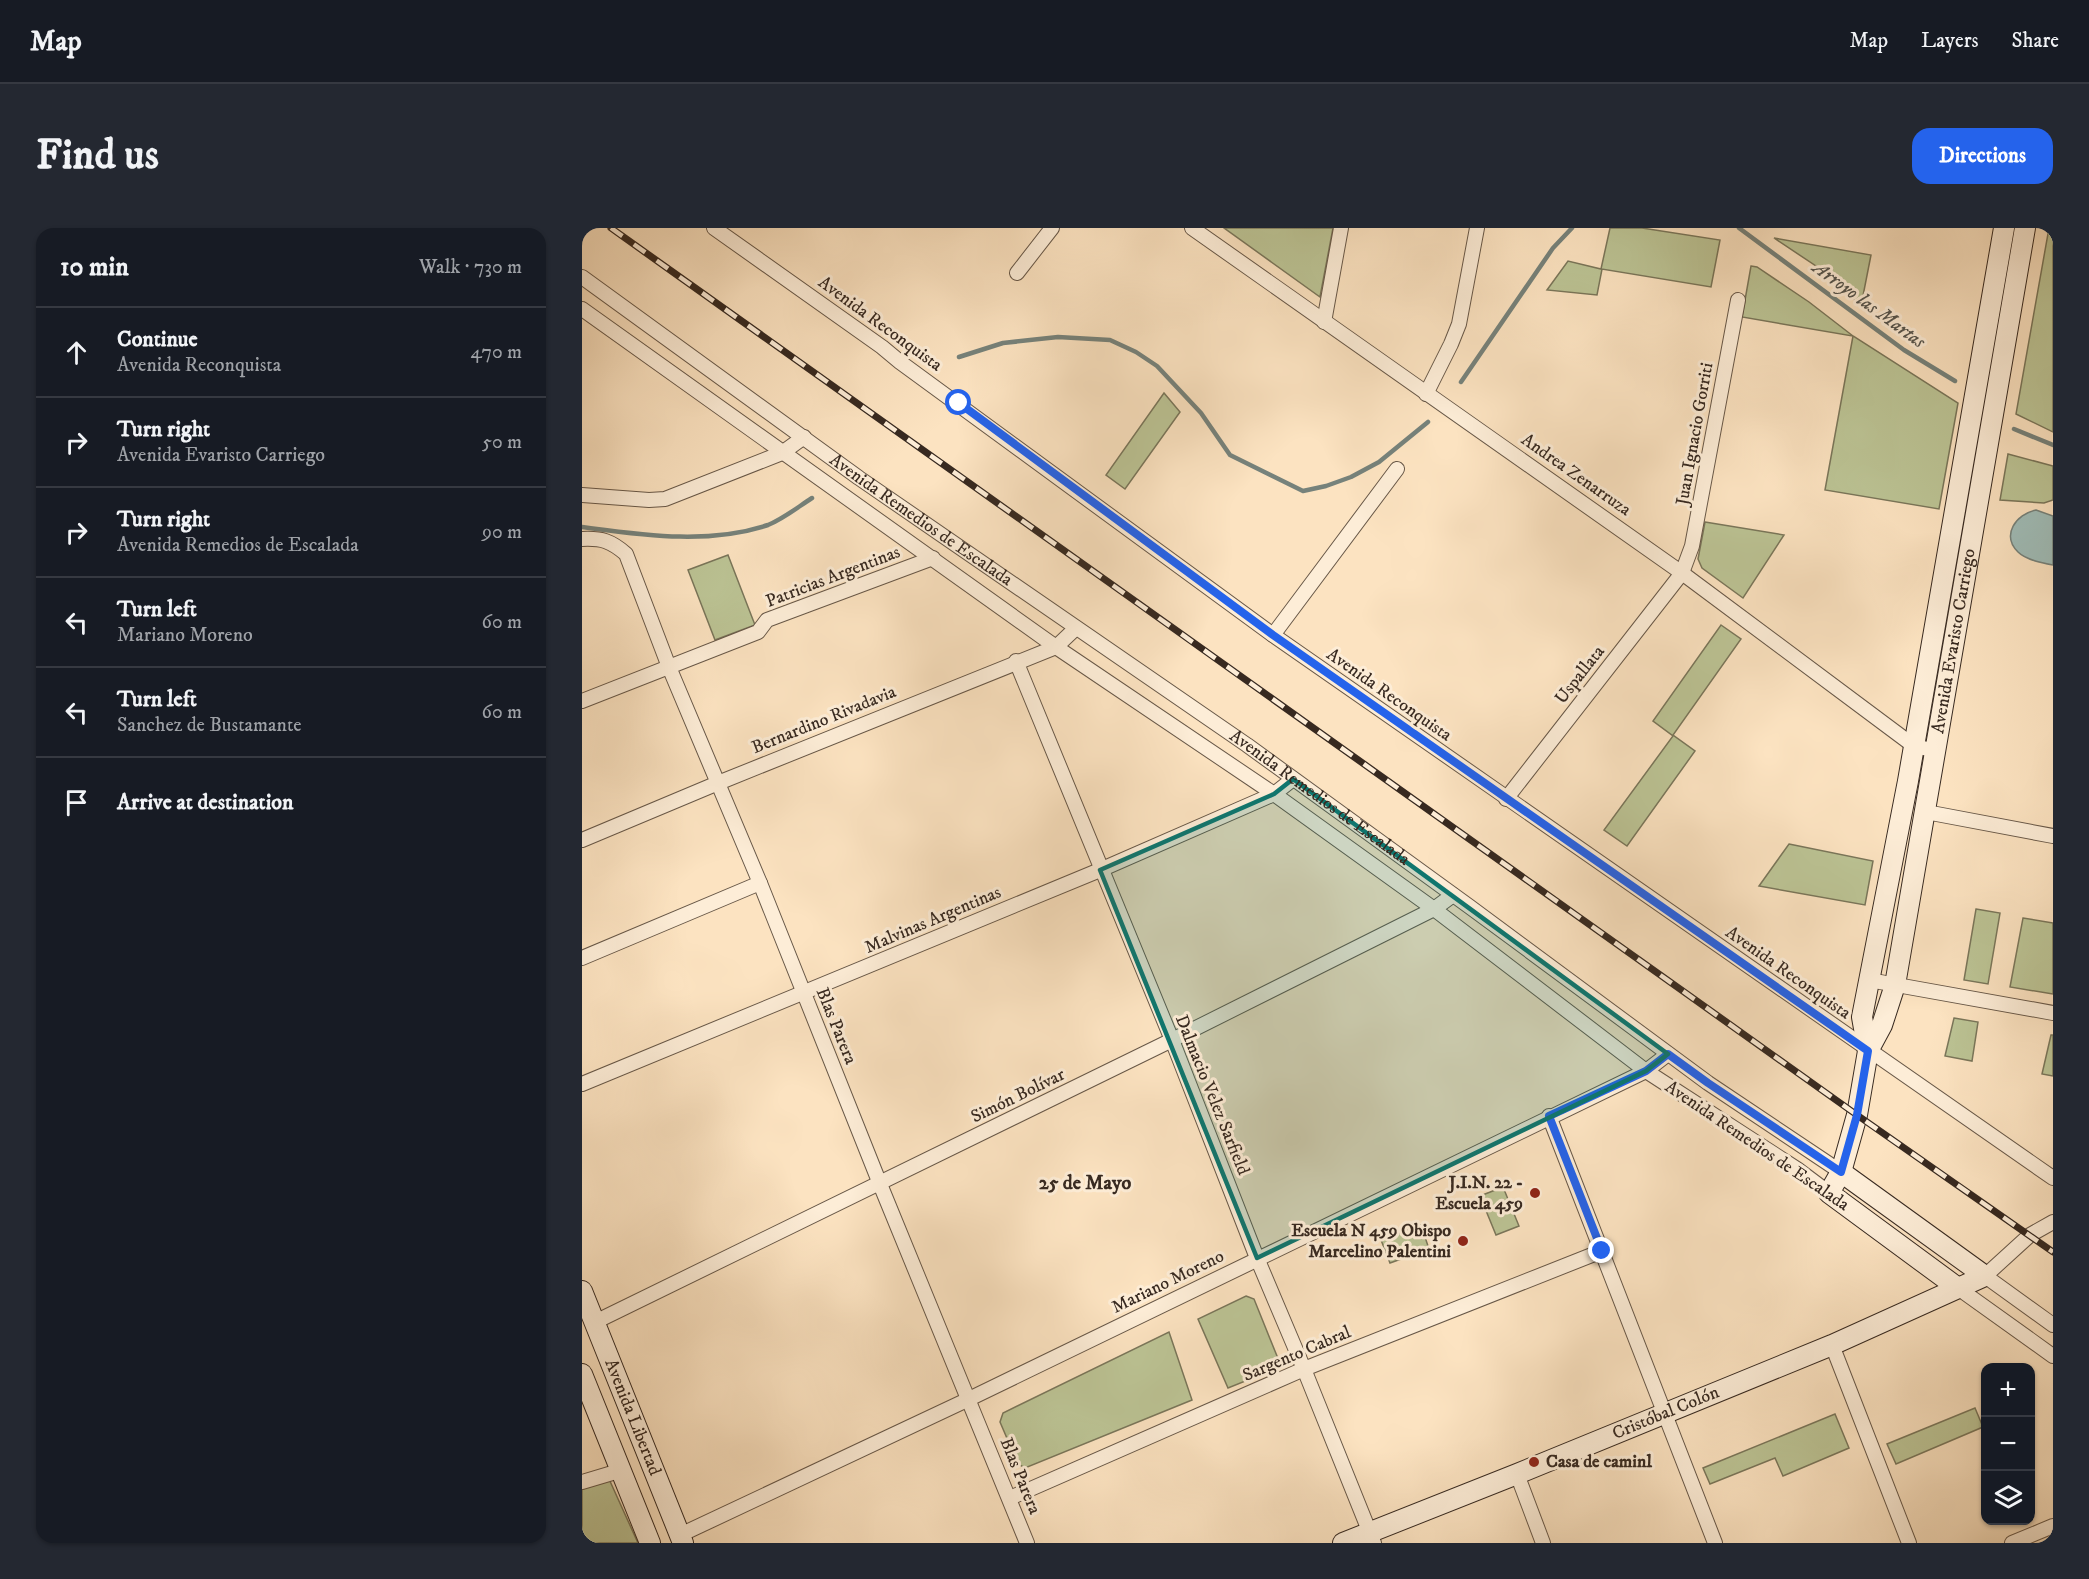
<!DOCTYPE html>
<html lang="en">
<head>
<meta charset="utf-8">
<style>
	:root { --surface:#171b24; --page:#242831; --text:#f1f3f6; --muted:#9ea1a6; --line:#363941; --accent:#2563eb }
	body { margin:0; font-family:"IM FELL DW Pica",serif; background:var(--page); color:var(--text) }
	.controls { position:absolute; right:18px; bottom:18px; display:grid; overflow:hidden; border-radius:12px; box-shadow:0 2px 4px #0004 }
	.controls button { width:54px; height:54px; display:grid; place-items:center; padding:0; border:0; border-bottom:2px solid var(--line); background:var(--surface); color:var(--text); font:30px sans-serif }
	.stop { position:absolute; width:18px; height:18px; margin:-14px; border:4px solid #2563eb; border-radius:50%; background:#fff }
	.stop.end { background:#2563eb; border-color:#fff; box-shadow:0 2px 6px #0008 }
	.list { margin:0; padding:0; list-style:none }
	h2 { display:flex; justify-content:space-between; align-items:center; height:78px; margin:0; padding:0 24px; font-size:26px }
	h2 small { font-size:20px; font-weight:400; color:var(--muted) }
	.list li { display:grid; grid-template-columns:39px 1fr auto; gap:18px; align-items:center; box-sizing:border-box; height:90px; padding:0 24px; border-top:2px solid var(--line) }
	.list b { display:block; font-size:22px; white-space:nowrap }
	.list p { margin:0; font-size:20px; white-space:nowrap; color:var(--muted) }
	.list em { font-size:20px; font-style:normal; color:var(--muted) }
	.icon { flex:none; width:33px; height:33px; fill:none; stroke:currentColor; stroke-width:2; stroke-linecap:round; stroke-linejoin:round }
	.map { position:relative; flex:none; width:1471px; height:1315px; overflow:hidden; border-radius:18px }
	header { display:flex; align-items:center; gap:36px; box-sizing:border-box; height:84px; padding:0 30px; background:var(--surface); border-bottom:2px solid var(--line) }
	header strong { font-size:28px }
	nav { display:flex; gap:33px; margin-inline-start:auto; font-size:21px }
	.intro { display:flex; align-items:center; justify-content:space-between; box-sizing:border-box; height:144px; padding:0 36px }
	h1 { margin:0; font-size:42px }
	.button { padding:15px 27px; border-radius:18px; background:var(--accent); color:#fff; font-size:21px; font-weight:700 }
	main { display:flex; gap:36px; padding:0 36px }
	aside { flex:1; background:var(--surface); border-radius:18px; box-shadow:0 2px 4px #0004 }
	.map>svg:first-child { display:block }
	.green { fill:#bcc495; stroke:#7a765a; stroke-width:1.5 }
	.water { fill:#a0bdb8; stroke:#76827b; stroke-width:1.5 }
	.lines { fill:none; stroke-linecap:round; stroke-linejoin:round }
	.stream { stroke:#76827b; stroke-width:4.5 }
	.street-casing { stroke:#685848; stroke-width:16 }
	.secondary-casing { stroke:#372920; stroke-width:22 }
	.street { stroke:#fdedd7; stroke-width:14 }
	.secondary { stroke:#fdedd7; stroke-width:20 }
	.rail-casing { stroke:#372920; stroke-width:7 }
	.rail { stroke:#fdedd7; stroke-width:4.5; stroke-dasharray:14; stroke-linecap:butt }
	.route { stroke:#2563eb; stroke-width:8 }
	.marked { fill:#0f766e; fill-opacity:0.2; stroke:#0f766e; stroke-width:4.5; stroke-linejoin:round }
	.poi-dot { fill:#8f2418; stroke:#fdedd7; stroke-width:2 }
	.labels { text-anchor:middle; dominant-baseline:central; stroke-width:6; stroke-linejoin:round; paint-order:stroke }
	.street-label { font-size:18px; fill:#372920; stroke:#fdedd7 }
	.poi-label { font-size:18px; font-weight:bold; fill:#372920; stroke:#fdedd7; text-anchor:end }
	.water-label { font-size:20px; font-style:italic; fill:#56554e; stroke:#fdedd7 }
	.neighbourhood-label { font-size:20px; font-weight:bold; fill:#372920; stroke:#fdedd7 }
</style>
</head>
<body>
<header>
<strong>Map</strong>
<nav><a>Map</a><a>Layers</a><a>Share</a></nav>
</header>
<div class="intro"><h1>Find us</h1><a class="button">Directions</a></div>
<main>
<aside>
<h2>10 min<small>Walk · 730 m</small></h2>
<ul class="list">
<li><svg class="icon" aria-label="ahead" viewBox="0 0 24 24"><path d="M12 20V5M6 11l6-6 6 6"/></svg><div><b>Continue</b><p>Avenida Reconquista</p></div><em>470 m</em></li>
<li><svg class="icon" aria-label="right" viewBox="0 0 24 24"><path d="M7 20v-9h11M14 6l5 5-5 5"/></svg><div><b>Turn right</b><p>Avenida Evaristo Carriego</p></div><em>50 m</em></li>
<li><svg class="icon" aria-label="right" viewBox="0 0 24 24"><path d="M7 20v-9h11M14 6l5 5-5 5"/></svg><div><b>Turn right</b><p>Avenida Remedios de Escalada</p></div><em>90 m</em></li>
<li><svg class="icon" aria-label="left" viewBox="0 0 24 24"><path d="M17 20v-9H6M10 6l-5 5 5 5"/></svg><div><b>Turn left</b><p>Mariano Moreno</p></div><em>60 m</em></li>
<li><svg class="icon" aria-label="left" viewBox="0 0 24 24"><path d="M17 20v-9H6M10 6l-5 5 5 5"/></svg><div><b>Turn left</b><p>Sanchez de Bustamante</p></div><em>60 m</em></li>
<li><svg class="icon" aria-label="arrive" viewBox="0 0 24 24"><path d="M6 21V4h12l-3 4 3 4H6"/></svg><div><b>Arrive at destination</b></div></li>
</ul>
</aside>
<div class="map">
<svg width="1471" height="1315" viewBox="0 0 1471 1315">
	<rect width="100%" height="100%" fill="#fce3c1"/>
	<filter id="stains"><feTurbulence type="fractalNoise" baseFrequency=".00333" numOctaves="4"/><feColorMatrix values="0 0 0 0 .2 0 0 0 0 .09 0 0 0 0 .02 0 0 0 .5 -.17"/></filter>
	<radialGradient id="worn" r=".72"><stop offset=".6" stop-color="#630" stop-opacity="0"/><stop offset="1" stop-color="#630" stop-opacity=".3"/></radialGradient>
	<g class="green">
		<path d="M642,0H751L738,69Z"/>
		<path d="M1028,0H1060L1138,12L1129,59L1020,41L1015,67L965,62L986,33L1019,41Z"/>
		<path d="M1467,0H1471V204L1434,186Z"/>
		<path d="M1192,10L1289,27L1279,78L1246,46Z"/>
		<path d="M1169,38L1175,39L1227,74L1271,108L1376,175L1357,281L1243,262L1271,108L1160,89Z"/>
		<path d="M582,165L598,184L543,261L524,247Z"/>
		<path d="M1426,226L1471,238V272L1462,275L1418,272Z"/>
		<path d="M1123,294L1202,307L1161,370L1120,340L1116,331Z"/>
		<path d="M146,327L173,397L133,412L106,342Z"/>
		<path d="M1139,397L1159,411L1091,507L1113,523L1045,618L1022,602L1091,508L1071,493Z"/>
		<path d="M1207,616L1291,633L1283,677L1177,658Z"/>
		<path d="M1394,681L1418,685L1406,756L1382,752Z"/>
		<path d="M1441,690L1471,695V766L1428,759Z"/>
		<path d="M1372,790L1396,794L1390,833L1363,828Z"/>
		<path d="M1469,807H1471V848L1460,846Z"/>
		<path d="M921,959L937,998L914,1007L898,968Z"/>
		<path d="M839,997L847,1021L808,1035L799,1012Z"/>
		<path d="M664,1068L672,1071L697,1133L693,1141L646,1160L616,1091Z"/>
		<path d="M587,1104L610,1172L443,1240L436,1236L418,1194L421,1185Z"/>
		<path d="M1393,1180L1401,1199L1314,1236L1305,1216Z"/>
		<path d="M1253,1186L1267,1220L1201,1248L1193,1230L1128,1256L1121,1240Z"/>
		<path d="M27,1251L56,1315H0V1259Z"/>
	</g>
	<path class="water" d="M1454,282L1471,288V337C1460,335 1444,332 1436,324C1419,307 1434,286 1454,282Z"/>
	<g class="lines">
		<g class="stream">
			<path d="M1157,0L1322,122L1373,153"/>
			<path d="M377,129L421,115L476,109L528,112L554,124L575,138L619,185L648,227L721,263L744,258L769,249L797,234L846,194"/>
			<path d="M879,154L971,20L990,0"/>
			<path d="M1432,201L1471,217"/>
			<path d="M0,299C61,307 126,317 186,297C201,291 216,279 230,270"/>
		</g>
		<g class="street-casing">
			<g id="street">
				<path d="M132,0L300,119L318,134L691,407L1471,950"/>
				<path d="M610,0L1100,345L1332,518L1355,523"/>
				<path d="M435,45L470,0"/>
				<path id="s1" d="M0,49L277,250L665,517L888,679L1126,855L1259,944"/>
				<path d="M0,81L474,419L692,566L852,681L1064,843L1215,941L1247,965"/>
				<path d="M742,94L759,0"/>
				<path d="M844,166L869,116L877,96L895,0"/>
				<path d="M0,267L67,272L83,271L200,225L222,209"/>
				<path d="M0,311C20,310 29,313 44,326L87,439L178,655L298,956L445,1315"/>
				<path d="M691,407L815,241"/>
				<path d="M434,433L590,812L675,1030L722,1141L792,1315"/>
				<path d="M0,473L176,404L185,392L351,330"/>
				<path d="M924,571L1100,345L1110,318L1156,72"/>
				<path d="M1344,584L1471,608"/>
				<path d="M0,612L136,555L474,419L494,400"/>
				<path d="M0,730L178,655"/>
				<path d="M1287,752L1471,785"/>
				<path d="M0,856L518,642L692,566L711,551"/>
				<path d="M967,888L1133,1315"/>
				<path d="M1471,994L1448,1007L1403,1048L1471,1097"/>
				<path d="M1376,1060L1471,1128"/>
				<path d="M13,1094L590,812L852,681L871,667"/>
				<path d="M1250,1117L1327,1315"/>
				<path d="M935,1246L961,1315"/>
				<path d="M0,1254L37,1243"/>
				<path d="M428,1270L722,1141L1020,1023"/>
				<path d="M98,1307L387,1171L1064,843L1086,826"/>
				<path d="M1430,1315L1471,1298"/>
			</g>
		</g>
		<g class="secondary-casing">
			<g id="secondary">
				<path d="M1286,823L1280,789L1326,553L1422,0"/>
				<path id="s2" d="M1376,1060L1247,965L1259,944L1275,887L1286,823L1300,797L1313,757L1443,0"/>
				<path id="s3" d="M0,1063L101,1315"/>
				<path d="M0,1146L68,1315"/>
				<path id="s4" d="M761,1315L935,1246L1250,1117L1403,1048L1259,944"/>
			</g>
		</g>
		<use href="#street" class="street"/>
		<use href="#secondary" class="secondary"/>
		<g class="rail-casing">
			<path id="rail" d="M29,0L1275,887L1471,1024"/>
		</g>
		<use href="#rail" class="rail"/>
	</g>
	<g class="lines">
		<path class="route" d="M377,175L691,407L1286,823L1275,887L1259,944L1126,855L1086,826L1064,843L967,888L1020,1023"/>
	</g>
	<path class="marked" d="M711,551L1086,826L1064,843L675,1030L518,642L692,566Z"/>
	<g class="poi-dot">
		<circle cx="953" cy="965" r="6"/>
		<circle cx="881" cy="1013" r="6"/>
		<circle cx="952" cy="1234" r="6"/>
	</g>
	<g class="labels">
		<g class="street-label">
			<text transform="translate(298 96) rotate(36)">Avenida Reconquista</text>
			<text transform="translate(1113 206) rotate(-80)">Juan Ignacio Gorriti</text>
			<text transform="translate(994 247) rotate(35)">Andrea Zenarruza</text>
			<text stroke="none"><textPath href="#s1" startOffset="417">Avenida Remedios de Escalada</textPath></text>
			<text transform="translate(251 349) rotate(-21)">Patricias Argentinas</text>
			<text stroke="none"><textPath href="#s2" startOffset="729">Avenida Evaristo Carriego</textPath></text>
			<text transform="translate(998 447) rotate(-52)">Uspallata</text>
			<text transform="translate(807 467) rotate(35)">Avenida Reconquista</text>
			<text transform="translate(242 492) rotate(-22)">Bernardino Rivadavia</text>
			<text stroke="none"><textPath href="#s1" startOffset="903">Avenida Remedios de Escalada</textPath></text>
			<text transform="translate(351 692) rotate(-23)">Malvinas Argentinas</text>
			<text transform="translate(1206 745) rotate(35)">Avenida Reconquista</text>
			<text transform="translate(254 798) rotate(68)">Blas Parera</text>
			<text transform="translate(630 867) rotate(68)">Dalmacio Velez Sarfield</text>
			<text transform="translate(436 868) rotate(-26)">Simón Bolívar</text>
			<text transform="translate(1175 918) rotate(34)">Avenida Remedios de Escalada</text>
			<text transform="translate(586 1054) rotate(-26)">Mariano Moreno</text>
			<text transform="translate(715 1126) rotate(-23)">Sargento Cabral</text>
			<text stroke="none"><textPath href="#s4" startOffset="348">Cristóbal Colón</textPath></text>
			<text stroke="none"><textPath href="#s3" startOffset="136">Avenida Libertad</textPath></text>
			<text transform="translate(438 1248) rotate(68)">Blas Parera</text>
		</g>
		<g class="poi-label">
			<text x="941" y="955">J.I.N. 22 -<tspan x="941" dy="21">Escuela 459</tspan></text>
			<text x="869" y="1003">Escuela N 459 Obispo<tspan x="869" dy="21">Marcelino Palentini</tspan></text>
			<text x="964" y="1234" text-anchor="start">Casa de caminl</text>
		</g>
		<g class="water-label">
			<text transform="translate(1287 77) rotate(36)">Arroyo las Martas</text>
		</g>
		<g class="neighbourhood-label">
			<text x="503" y="955">25 de Mayo</text>
		</g>
	</g>
	<rect width="100%" height="100%" filter="url(#stains)"/>
	<rect width="100%" height="100%" fill="url(#worn)"/>
</svg>
<div class="controls">
<button>+</button>
<button>−</button>
<button><svg class="icon" aria-label="layers" viewBox="0 0 24 24"><path d="M12 4l9 5-9 5-9-5zM3 14l9 5 9-5"/></svg></button>
</div>
<div class="stop" style="left:377px;top:175px"></div>
<div class="stop end" style="left:1020px;top:1023px"></div>
</div>
</main>
</body>
</html>
